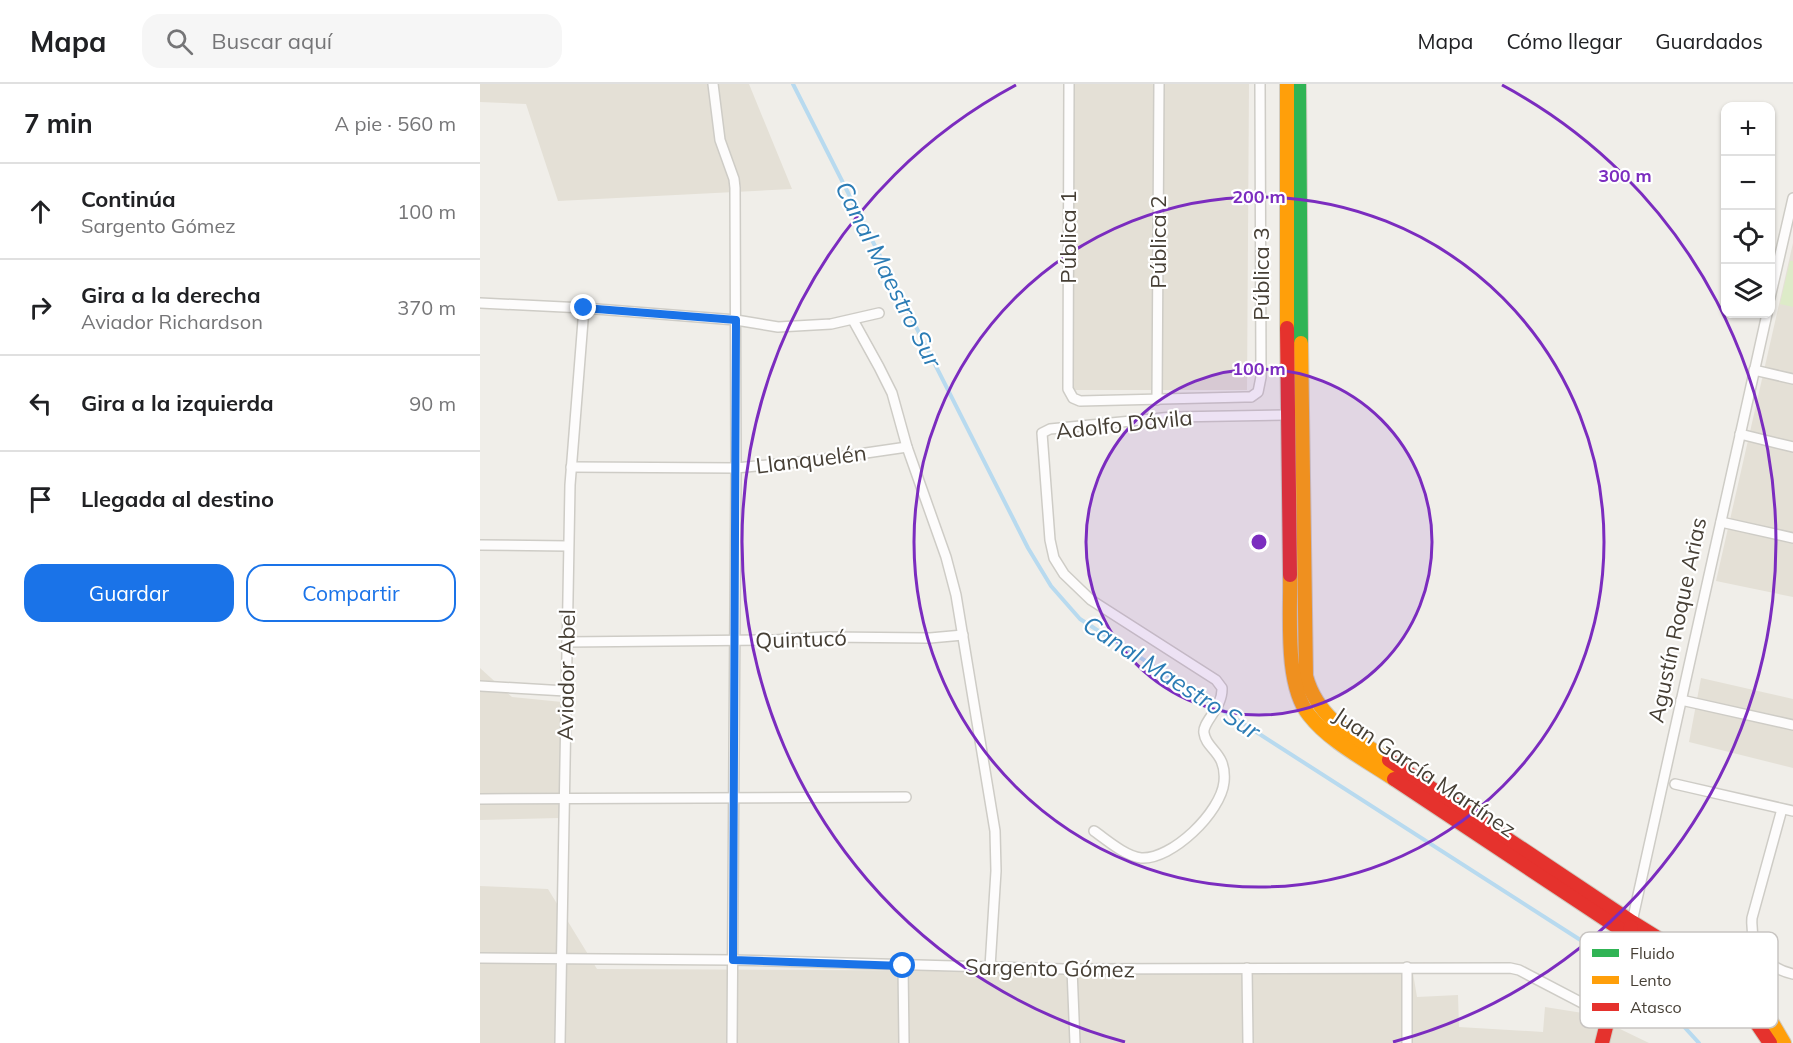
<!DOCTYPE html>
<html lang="es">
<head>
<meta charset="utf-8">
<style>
	:root { --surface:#fff; --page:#f6f6f6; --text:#202124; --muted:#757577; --line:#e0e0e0; --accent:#1a73e8 }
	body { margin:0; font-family:Mulish,sans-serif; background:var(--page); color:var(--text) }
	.controls { position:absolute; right:18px; top:18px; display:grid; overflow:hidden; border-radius:12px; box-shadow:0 2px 4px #0004 }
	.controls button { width:54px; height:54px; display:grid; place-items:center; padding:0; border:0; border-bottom:2px solid var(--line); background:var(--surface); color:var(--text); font:30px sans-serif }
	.stop { position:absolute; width:18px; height:18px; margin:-14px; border:4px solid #1a73e8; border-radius:50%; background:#fff }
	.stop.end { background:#1a73e8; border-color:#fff; box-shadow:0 2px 6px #0008 }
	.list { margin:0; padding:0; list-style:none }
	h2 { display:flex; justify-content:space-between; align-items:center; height:78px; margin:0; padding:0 24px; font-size:26px }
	h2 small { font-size:20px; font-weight:400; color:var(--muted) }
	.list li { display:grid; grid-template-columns:39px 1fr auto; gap:18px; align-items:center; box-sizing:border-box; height:96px; padding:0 24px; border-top:2px solid var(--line) }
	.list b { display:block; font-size:22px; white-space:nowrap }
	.list p { margin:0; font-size:20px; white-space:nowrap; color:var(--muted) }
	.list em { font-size:20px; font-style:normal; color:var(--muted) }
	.actions { display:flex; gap:12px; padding:18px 24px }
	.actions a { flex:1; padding:14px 0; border:2px solid var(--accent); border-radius:18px; text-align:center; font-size:21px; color:var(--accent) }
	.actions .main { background:var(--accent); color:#fff }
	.icon { flex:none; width:33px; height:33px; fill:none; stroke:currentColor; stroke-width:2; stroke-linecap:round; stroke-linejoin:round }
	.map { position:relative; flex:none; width:1313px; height:959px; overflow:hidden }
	header { display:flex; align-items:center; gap:36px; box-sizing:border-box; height:84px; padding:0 30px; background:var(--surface); border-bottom:2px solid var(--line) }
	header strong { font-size:28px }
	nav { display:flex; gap:33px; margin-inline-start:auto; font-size:21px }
	.search { width:420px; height:54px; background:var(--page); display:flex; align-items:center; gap:15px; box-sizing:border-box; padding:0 21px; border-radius:18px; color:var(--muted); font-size:22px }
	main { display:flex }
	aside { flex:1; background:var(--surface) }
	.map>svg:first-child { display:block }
	.residential { fill:#e4e0d6 }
	.green { fill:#ddebc8 }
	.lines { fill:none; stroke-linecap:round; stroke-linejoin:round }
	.stream { stroke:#b8daef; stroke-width:4 }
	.street-casing { stroke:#ceccc6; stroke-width:12 }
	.fast-casing { stroke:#d0cbc0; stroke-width:16 }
	.slow-casing { stroke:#d0cbc0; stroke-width:16 }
	.jam-casing { stroke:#d0cbc0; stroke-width:16 }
	.street { stroke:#fdfcfc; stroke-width:9 }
	.fast { stroke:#30b455; stroke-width:14 }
	.slow { stroke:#ff9f0a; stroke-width:14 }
	.jam { stroke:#e5322d; stroke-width:14 }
	.route { stroke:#1a73e8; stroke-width:8 }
	.ring { fill:none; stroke:#7b2cbf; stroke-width:3 }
	.labels { text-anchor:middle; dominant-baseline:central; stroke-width:4.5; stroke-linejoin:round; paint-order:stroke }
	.street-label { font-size:22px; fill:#463f35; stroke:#fff }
	.water-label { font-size:24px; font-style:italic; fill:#2b7cb5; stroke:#fff }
	.key { fill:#fff; stroke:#c8c5c2; stroke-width:1.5 }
	.key-label { font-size:16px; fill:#463f35 }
	.centre { fill:#7b2cbf; stroke:#fff; stroke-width:3 }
	.ring-label { font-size:18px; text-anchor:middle; font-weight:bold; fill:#7b2cbf; stroke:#fff; stroke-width:4.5; stroke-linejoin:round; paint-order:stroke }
</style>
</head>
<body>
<header>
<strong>Mapa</strong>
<div class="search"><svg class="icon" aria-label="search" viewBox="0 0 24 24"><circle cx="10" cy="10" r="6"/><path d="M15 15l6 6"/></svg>Buscar aquí</div>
<nav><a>Mapa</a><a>Cómo llegar</a><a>Guardados</a></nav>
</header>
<main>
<aside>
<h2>7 min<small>A pie · 560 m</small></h2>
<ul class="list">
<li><svg class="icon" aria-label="ahead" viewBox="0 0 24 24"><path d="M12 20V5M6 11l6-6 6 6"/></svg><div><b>Continúa</b><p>Sargento Gómez</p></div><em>100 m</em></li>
<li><svg class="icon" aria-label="right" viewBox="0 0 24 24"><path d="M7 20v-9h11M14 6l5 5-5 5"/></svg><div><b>Gira a la derecha</b><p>Aviador Richardson</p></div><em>370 m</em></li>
<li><svg class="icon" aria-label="left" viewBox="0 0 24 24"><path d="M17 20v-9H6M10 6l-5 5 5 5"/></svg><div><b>Gira a la izquierda</b></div><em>90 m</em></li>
<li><svg class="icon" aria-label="arrive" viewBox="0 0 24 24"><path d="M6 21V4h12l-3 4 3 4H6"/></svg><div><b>Llegada al destino</b></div></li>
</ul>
<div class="actions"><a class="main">Guardar</a><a>Compartir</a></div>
</aside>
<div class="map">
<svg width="1313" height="959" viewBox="0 0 1313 959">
	<rect width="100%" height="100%" fill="#f0eee9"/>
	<g class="residential">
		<path d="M0,0H269L312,105L78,117L46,20L0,18Z"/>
		<path d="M592,0H769L767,306H591Z"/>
		<path d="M1313,159V513L1236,497Z"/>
		<path d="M0,584L32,613L82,618L79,734L0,736Z"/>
		<path d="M1221,594L1313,615V684L1209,658Z"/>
		<path d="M0,802L68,805L117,885L933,889L937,913L978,911L979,943L1063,948L1065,923L1109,930L1169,959H0Z"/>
	</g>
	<path class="green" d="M1310,177H1313V223L1300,220Z"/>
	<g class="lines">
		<path class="stream" d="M313,0L548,464L571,502L600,535L1102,857L1177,913L1219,959"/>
		<g class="street-casing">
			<g id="street">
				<path d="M233,0L240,56L254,95L255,104L256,384L252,959"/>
				<path d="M589,0L588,305L593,314L600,317L765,313H771L778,308L781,293L780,0"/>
				<path d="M1290,214L1313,114"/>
				<path d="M0,219L104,224L256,236L298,243L351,240L399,229"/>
				<path d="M373,236L399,283L412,309L427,363L466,473L476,511L515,747L516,787L510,883"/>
				<path d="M1274,286L1313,295"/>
				<path d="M677,316L679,0"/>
				<path d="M1260,350L1313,363"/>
				<path d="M91,383L256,384L338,376L427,363"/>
				<path d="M1241,438L1313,454"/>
				<path d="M0,461L88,462"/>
				<path d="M87,558L294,556L346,553L450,554L483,551"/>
				<path d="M0,602L86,607"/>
				<path d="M1201,616L1313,641"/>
				<path d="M1195,700L1313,727"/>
				<path d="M0,715L426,713"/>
				<path d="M1302,725L1272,834C1270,863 1286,884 1313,890"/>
				<path d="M614,747C627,756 645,772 661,774C692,776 741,728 744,698C747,668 726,666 724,649C722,638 743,624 742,604L736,596L611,516L584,490L574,474L570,456L562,349L570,345L692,333L807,331"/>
				<path d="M1152,838L1287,230"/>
				<path d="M0,874L253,876L585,885L1030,884L1039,886L1129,933"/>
				<path d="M423,882L424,959"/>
				<path d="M927,883V959"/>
				<path d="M767,884L768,959"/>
				<path d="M592,885L595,959"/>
				<path d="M80,959L90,401L104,224"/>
			</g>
		</g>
		<g class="fast-casing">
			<path id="fast" d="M819,0L821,259"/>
		</g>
		<g class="slow-casing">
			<g id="slow">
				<path d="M807,0V244"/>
				<path d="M821,259L826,592C837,634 874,654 909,676"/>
				<path d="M810,491C811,530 804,600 829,631C850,658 886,676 914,695"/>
				<path d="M1239,892L1263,907L1284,925L1304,959"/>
			</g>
		</g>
		<g class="jam-casing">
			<g id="jam">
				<path d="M807,244L810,491"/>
				<path d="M909,676L1152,838L1239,892"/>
				<path d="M914,695L1149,851L1261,922L1269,928L1290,959"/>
				<path d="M1122,959L1151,843"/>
			</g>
		</g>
		<use href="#street" class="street"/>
		<use href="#fast" class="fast"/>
		<use href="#slow" class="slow"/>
		<use href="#jam" class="jam"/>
	</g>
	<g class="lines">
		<path class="route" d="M104,224L256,236L253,876L423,882"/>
	</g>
	<circle cx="779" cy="458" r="173" fill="#7b2cbf" fill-opacity=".12"/>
	<g class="ring">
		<circle cx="779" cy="458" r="173"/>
		<circle cx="779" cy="458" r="345"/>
		<path d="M645 958A518 518 0 0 1 536 1M1022 1A518 518 0 0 1 913 958"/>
	</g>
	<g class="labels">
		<g class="street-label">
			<text transform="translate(588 153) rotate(-90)">Pública 1</text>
			<text transform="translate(678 158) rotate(-90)">Pública 2</text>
			<text transform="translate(781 190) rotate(-90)">Pública 3</text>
			<text transform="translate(644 340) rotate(-6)">Adolfo Dávila</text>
			<text transform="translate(331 375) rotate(-7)">Llanquelén</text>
			<text transform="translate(1197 536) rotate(-78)">Agustín Roque Arias</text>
			<text transform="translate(321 555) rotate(-2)">Quintucó</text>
			<text transform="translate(86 591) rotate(-89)">Aviador Abel</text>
			<text transform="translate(945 688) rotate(34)">Juan García Martínez</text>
			<text transform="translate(570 884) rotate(1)">Sargento Gómez</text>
		</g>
		<g class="water-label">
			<text transform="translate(409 190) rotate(63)">Canal Maestro Sur</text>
			<text transform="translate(692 593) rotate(33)">Canal Maestro Sur</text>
		</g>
	</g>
	<rect x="1100" y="848" width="198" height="96" rx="9" class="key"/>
	<rect x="1112" y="865" width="27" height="8" fill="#30b455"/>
	<rect x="1112" y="892" width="27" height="8" fill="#ff9f0a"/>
	<rect x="1112" y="919" width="27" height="8" fill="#e5322d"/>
	<g class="key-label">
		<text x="1150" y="875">Fluido</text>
		<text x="1150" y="902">Lento</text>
		<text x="1150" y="929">Atasco</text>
	</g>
	<circle cx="779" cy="458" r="9" class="centre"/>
	<g class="ring-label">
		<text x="1145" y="98">300 m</text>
		<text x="779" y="119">200 m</text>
		<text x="779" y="291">100 m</text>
	</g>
</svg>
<div class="controls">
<button>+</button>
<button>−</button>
<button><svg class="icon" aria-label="locate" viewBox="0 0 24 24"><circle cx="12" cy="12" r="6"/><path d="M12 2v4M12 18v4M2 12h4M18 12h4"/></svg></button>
<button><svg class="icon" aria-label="layers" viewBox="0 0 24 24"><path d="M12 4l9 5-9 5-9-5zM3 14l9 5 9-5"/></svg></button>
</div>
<div class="stop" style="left:423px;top:882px"></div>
<div class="stop end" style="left:104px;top:224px"></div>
</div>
</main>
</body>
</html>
